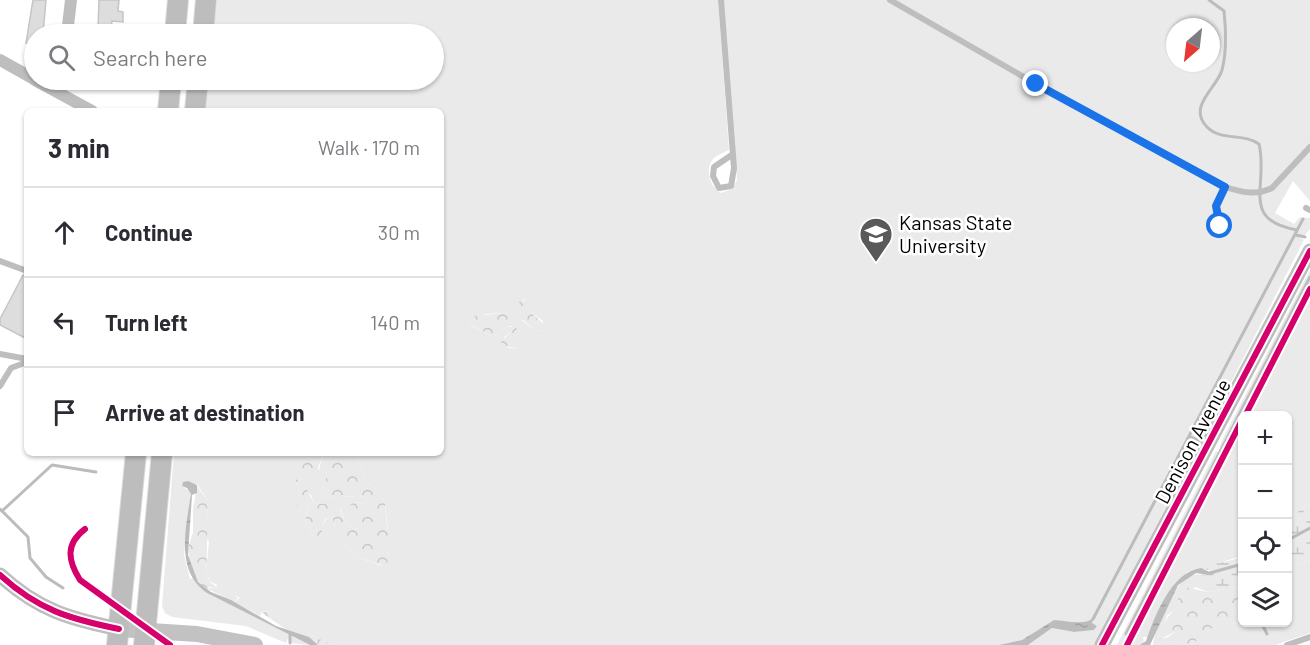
<!DOCTYPE html>
<html lang="en">
<head>
<meta charset="utf-8">
<style>
	:root { --surface:#fff; --page:#f7f7f7; --text:#2b2b33; --muted:#7c7c81; --line:#e1e1e2 }
	body { margin:0; font-family:Barlow,sans-serif; background:var(--page); color:var(--text) }
	.controls { position:absolute; right:18px; bottom:18px; display:grid; overflow:hidden; border-radius:9px; box-shadow:0 2px 4px #0004 }
	.controls button { width:54px; height:54px; display:grid; place-items:center; padding:0; border:0; border-bottom:2px solid var(--line); background:var(--surface); color:var(--text); font:30px sans-serif }
	.compass { position:absolute; left:1166px; top:18px; width:54px; height:54px; border-radius:50%; background:var(--surface); box-shadow:0 2px 4px #0004; rotate:208deg }
	.stop { position:absolute; width:18px; height:18px; margin:-14px; border:4px solid #1a73e8; border-radius:50%; background:#fff }
	.stop.end { background:#1a73e8; border-color:#fff; box-shadow:0 2px 6px #0008 }
	.list { margin:0; padding:0; list-style:none }
	h2 { display:flex; justify-content:space-between; align-items:center; height:78px; margin:0; padding:0 24px; font-size:26px }
	h2 small { font-size:20px; font-weight:400; color:var(--muted) }
	.list li { display:grid; grid-template-columns:39px 1fr auto; gap:18px; align-items:center; box-sizing:border-box; height:90px; padding:0 24px; border-top:2px solid var(--line) }
	.list b { display:block; font-size:22px; white-space:nowrap }
	.list em { font-size:20px; font-style:normal; color:var(--muted) }
	.icon { flex:none; width:33px; height:33px; fill:none; stroke:currentColor; stroke-width:2; stroke-linecap:round; stroke-linejoin:round }
	.map { position:relative; flex:none; width:1310px; height:645px; overflow:hidden }
	.search { position:absolute; background:var(--surface); box-shadow:0 2px 4px #0004; left:24px; top:24px; width:420px; height:66px; display:flex; align-items:center; gap:15px; box-sizing:border-box; padding:0 21px; border-radius:33px; color:var(--muted); font-size:22px }
	.panel { position:absolute; background:var(--surface); box-shadow:0 2px 4px #0004; left:24px; top:108px; width:420px; height:348px; border-radius:9px }
	.map>svg:first-child { display:block }
	.grass { fill:#eaeaea; fill-rule:evenodd }
	.forest { fill:url(#forest-crowns) }
	.wetland { fill:url(#wetland-marsh) }
	.water { fill:url(#water-ripples) }
	.lines { fill:none; stroke-linecap:round; stroke-linejoin:round }
	.stream { stroke:#bcbcbc; stroke-width:3 }
	.building { fill:#ddd; stroke:#c5c5c5; stroke-width:1.5 }
	.trunk-casing { stroke:#dbdbdb; stroke-width:22 }
	.service { stroke:#bebebe; stroke-width:6 }
	.minor { stroke:#bebebe; stroke-width:12 }
	.tertiary { stroke:#bebebe; stroke-width:15 }
	.secondary { stroke:#c2c2c2; stroke-width:16 }
	.trunk { stroke:#bdbdbd; stroke-width:20 }
	.cycleway-casing { stroke:#fff; stroke-width:10 }
	.cycleway { stroke:#d6006c; stroke-width:6 }
	.route { stroke:#1a73e8; stroke-width:8 }
	.labels { text-anchor:middle; dominant-baseline:central; stroke-width:5; stroke-linejoin:round; paint-order:stroke }
	.poi-label { font-size:20px; fill:#000; stroke:#fff; text-anchor:start }
	.street-label { font-size:20px; fill:#000; stroke:#fff }
</style>
</head>
<body>
<div class="map">
<svg width="1310" height="645" viewBox="0 0 1310 645">
	<defs>
		<pattern id="forest-crowns" width="20" height="18" patternUnits="userSpaceOnUse" patternTransform="scale(1.5)"><rect width="20" height="18" fill="#eaeaea"/><path d="M2 6a3 3 0 1 1 6 0M12 15a3 3 0 1 1 6 0" fill="none" stroke="#c7c7c7"/></pattern>
		<pattern id="wetland-marsh" width="20" height="14" patternUnits="userSpaceOnUse" patternTransform="scale(1.5)"><rect width="20" height="14" fill="#eaeaea"/><path d="M1 5h8M5 5V1M11 12h8M15 12V8" fill="none" stroke="#c7c7c7"/></pattern>
		<pattern id="water-ripples" width="26" height="14" patternUnits="userSpaceOnUse" patternTransform="scale(1.5)"><rect width="26" height="14" fill="#bcbcbc"/><path d="M2 4q2-2 4 0t4 0M15 11q2-2 4 0t4 0" fill="none" stroke="#a0a0a0"/></pattern>
	</defs>
	<rect width="100%" height="100%" fill="#fff"/>
	<g class="grass">
		<path d="M217,0H718L729,150C725,152 719,154 715,157C704,167 709,186 721,193L732,189L737,180L723,0H1310V201L1293,181L1275,213L1294,224L1300,217L1310,218V229L1304,236L1296,235L1304,240L1205,433L1200,440L1195,439L1199,442L1095,645H1028L1052,628L1074,632L1094,630L1097,626L1092,623L1093,618C1086,625 1063,623 1054,620L1022,640L999,645H331L267,611L262,612L260,616L234,602L240,598C226,589 219,595 207,588H216L217,585L205,579H210L206,573L209,542L206,537L208,501L197,484L183,482L182,486L191,492L184,555L190,579L193,578L209,594L310,645L290,643L289,636L286,643L246,626L172,617L165,613L162,606L174,453H293L301,461L319,470L322,456L327,474L323,488L326,495C341,501 359,491 370,500L366,503L355,502V520L358,528L353,529L346,523L341,510L331,505L314,503L311,495L296,482L300,491L297,499L303,506L308,503L305,525L311,530L313,538L328,517L333,520L336,531L354,556L382,566L389,554L385,549L389,543L385,502L378,490L368,483L357,458L361,453H441V111H206L209,80H434V34H213ZM1175,27H1211V63H1175ZM525,299L530,308L529,311L543,321L542,331L535,330L520,319L517,320L516,328L523,335L516,349L506,347L504,337L512,331V327H507L494,337L470,325L485,314L505,313Z"/>
		<path d="M1310,270V283L1123,645H1117L1216,451L1219,453L1221,442Z"/>
		<path d="M1310,293V504L1288,518V416H1247Z"/>
		<path d="M1242,424V556L1187,572L1166,598L1148,637H1143L1144,645H1129Z"/>
		<path d="M1310,560V633L1275,645H1191L1222,619L1234,624L1242,618V622H1288V569Z"/>
		<path d="M1192,574C1203,585 1228,587 1242,584V593L1237,588L1208,592L1195,587L1174,611L1167,615L1162,632L1157,637L1166,638L1176,632L1170,645H1153C1156,624 1170,586 1192,574Z"/>
	</g>
	<g class="forest">
		<path d="M532,298L536,303L529,311L547,327L541,331L535,330L523,320H518L516,328L526,338L525,343L517,349L502,345L501,341L512,331V326L507,327L494,337L467,323L473,316L505,313L519,302Z"/>
		<path d="M293,453H361L357,458L368,483L378,490L385,502L387,528L395,541L385,549L391,557L387,567L354,556L336,531L333,520L328,517C319,522 325,536 317,544L314,542L311,530L305,525L308,504L298,508L295,503L300,491L295,479L303,482L314,503L338,505L346,523L353,529L358,528L350,515V505L355,502L366,503L370,500C359,491 341,501 326,495L323,488L327,474L322,456L315,478L309,479Z"/>
		<path d="M197,486L208,501C206,527 208,548 206,573L211,578L206,579L218,588L207,587C218,595 229,588 238,598L234,602L204,587L198,582L190,566L188,548L193,532V509Z"/>
		<path d="M1184,587L1208,592L1237,588L1242,593V618L1234,624L1222,620L1191,645H1170L1175,632L1158,640L1156,639C1167,627 1161,621 1176,609L1178,598Z"/>
		<path d="M267,611L331,645H318L309,637L287,630L262,613Z"/>
	</g>
	<g class="wetland">
		<path d="M1310,504V560L1288,569V518Z"/>
		<path d="M1242,556V584C1225,588 1205,588 1192,574L1208,575L1210,570L1195,569C1210,562 1227,564 1242,556Z"/>
	</g>
	<g class="water">
		<path d="M188,481L197,485V493L192,495L188,555L198,582L211,592L231,600L276,626L309,637L318,645H310L209,594C174,573 186,527 191,494L187,488L182,486L183,482Z"/>
		<path d="M1201,568L1212,573L1208,575L1196,573L1178,585L1150,645H1140L1146,641C1155,616 1171,572 1201,568Z"/>
		<path d="M1094,617L1092,623L1097,626L1094,630L1074,632L1052,628L1028,645H999L1022,640L1054,620C1067,621 1086,626 1094,617Z"/>
	</g>
	<g class="lines">
		<g class="stream">
			<path d="M1209,0L1224,11C1226,30 1227,51 1222,70C1217,88 1187,106 1207,127C1220,141 1244,133 1259,144C1269,185 1239,220 1297,230"/>
			<path d="M1296,235L1305,237"/>
			<path d="M1191,437L1200,441"/>
			<path d="M0,509L28,537L30,558L46,577L63,588"/>
			<path d="M2,511L52,465L96,472"/>
			<path d="M1288,540L1310,528"/>
			<path d="M1238,566L1242,578"/>
			<path d="M1210,573L1242,564"/>
			<path d="M1093,619L1303,219"/>
			<path d="M1261,622L1267,634"/>
			<path d="M1126,634L1310,277"/>
			<path d="M290,643V633"/>
		</g>
	</g>
	<g class="building">
		<path d="M33,0H46L43,34H34V44L26,43Z"/>
		<path d="M99,0H119L118,11L123,12V22L112,21L111,29L98,28Z"/>
		<path d="M23,275L27,276V339L0,325V319Z"/>
	</g>
	<g class="lines">
		<g class="trunk-casing">
			<g id="trunk">
				<path d="M175,34L178,0"/>
				<path d="M203,34L206,0"/>
				<path d="M168,111L171,80"/>
				<path d="M195,111L198,80"/>
				<path d="M117,645L136,453"/>
				<path d="M144,645L162,453"/>
			</g>
		</g>
		<g class="service">
			<path d="M721,0L734,168L731,186L719,188L713,176L714,167L733,154"/>
			<path d="M890,0L1036,84L1225,187C1241,192 1256,196 1272,188L1310,147"/>
			<path d="M1306,208L1310,210"/>
			<path d="M1220,226L1216,206L1225,187"/>
			<path d="M0,261L27,271"/>
			<path d="M0,354L27,359"/>
			<path d="M0,386L11,368L27,362"/>
			<path d="M1287,645L1310,637"/>
		</g>
		<g class="minor">
			<path d="M67,34L71,0"/>
			<path d="M0,60L34,79"/>
			<path d="M35,80L92,111"/>
		</g>
		<g class="tertiary">
			<path d="M0,575C38,610 70,619 119,629"/>
			<path d="M1102,645L1310,251"/>
		</g>
		<path class="secondary" d="M119,629L197,634L255,645"/>
		<use href="#trunk" class="trunk"/>
		<g class="cycleway-casing">
			<g id="cycleway">
				<path d="M1245,416L1310,289"/>
				<path d="M85,529C65,544 68,561 80,580L170,645"/>
				<path d="M0,575C38,610 70,619 119,629"/>
				<path d="M1102,645L1310,251"/>
				<path d="M1127,645L1242,420"/>
			</g>
		</g>
		<use href="#cycleway" class="cycleway"/>
	</g>
	<g class="lines">
		<path class="route" d="M1036,84L1225,187L1216,206L1220,226"/>
	</g>
	<defs>
		<g id="university-pin" transform="scale(1.725)"><path d="M0 17L-7.5 6A9.5 9.5 0 1 1 7.5 6Z" fill="#595959" stroke="#fff"/><path d="M0-5L7-2L0 1L-7-2ZM-4 1L0 2.5L4 1V4Q0 6-4 4Z" fill="#fff"/></g>
	</defs>
	<g fill-rule="evenodd">
		<use href="#university-pin" x="876" y="234"/>
	</g>
	<g class="labels">
		<g class="poi-label">
			<text x="899" y="222">Kansas State<tspan x="899" dy="23">University</tspan></text>
		</g>
		<g class="street-label">
			<text transform="translate(1192 441) rotate(-62)">Denison Avenue</text>
		</g>
	</g>
</svg>
<div class="controls">
<button>+</button>
<button>−</button>
<button><svg class="icon" aria-label="locate" viewBox="0 0 24 24"><circle cx="12" cy="12" r="6"/><path d="M12 2v4M12 18v4M2 12h4M18 12h4"/></svg></button>
<button><svg class="icon" aria-label="layers" viewBox="0 0 24 24"><path d="M12 4l9 5-9 5-9-5zM3 14l9 5 9-5"/></svg></button>
</div>
<svg class="compass" viewBox="-18 -18 36 36"><path d="M0-13l5 13h-10z" fill="#e53935"/><path d="M0 13l5-13h-10z" fill="#7c7c81"/></svg>
<div class="stop" style="left:1220px;top:226px"></div>
<div class="stop end" style="left:1036px;top:84px"></div>
<div class="search"><svg class="icon" aria-label="search" viewBox="0 0 24 24"><circle cx="10" cy="10" r="6"/><path d="M15 15l6 6"/></svg>Search here</div>
<section class="panel">
<h2>3 min<small>Walk · 170 m</small></h2>
<ul class="list">
<li><svg class="icon" aria-label="ahead" viewBox="0 0 24 24"><path d="M12 20V5M6 11l6-6 6 6"/></svg><div><b>Continue</b></div><em>30 m</em></li>
<li><svg class="icon" aria-label="left" viewBox="0 0 24 24"><path d="M17 20v-9H6M10 6l-5 5 5 5"/></svg><div><b>Turn left</b></div><em>140 m</em></li>
<li><svg class="icon" aria-label="arrive" viewBox="0 0 24 24"><path d="M6 21V4h12l-3 4 3 4H6"/></svg><div><b>Arrive at destination</b></div></li>
</ul>
</section>
</div>
</body>
</html>
